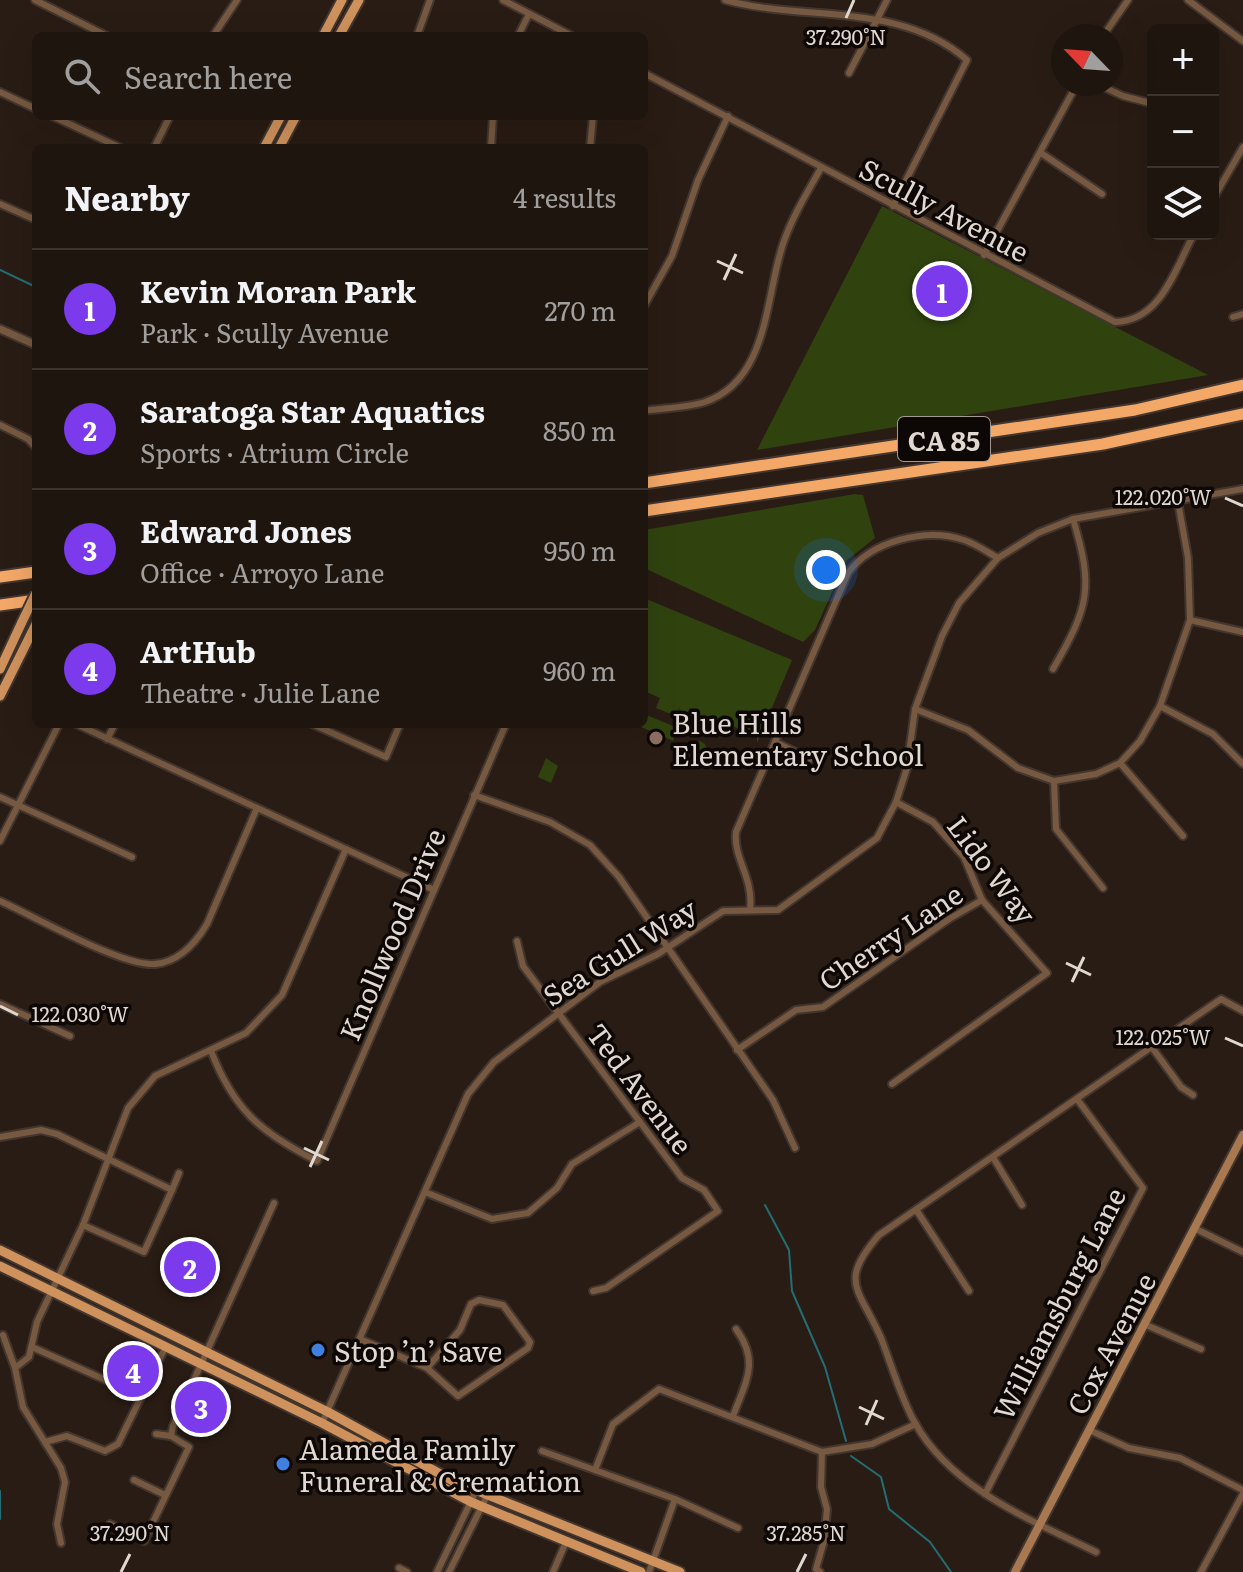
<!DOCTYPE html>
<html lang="en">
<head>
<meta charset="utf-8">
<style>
	:root { --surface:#1f150f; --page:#271e18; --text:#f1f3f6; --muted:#a19f9e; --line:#3c342f; --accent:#7c3aed }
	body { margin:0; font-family:Literata,serif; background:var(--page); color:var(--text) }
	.controls { position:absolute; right:24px; top:24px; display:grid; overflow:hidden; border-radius:12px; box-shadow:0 8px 32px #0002 }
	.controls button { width:72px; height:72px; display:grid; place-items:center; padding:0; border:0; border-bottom:2px solid var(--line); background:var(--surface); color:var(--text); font:40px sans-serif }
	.compass { position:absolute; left:1051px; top:24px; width:72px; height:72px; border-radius:50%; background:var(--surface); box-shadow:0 8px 32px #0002; rotate:295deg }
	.you { position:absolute; left:826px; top:570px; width:28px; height:28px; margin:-20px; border:6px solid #fff; border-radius:50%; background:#1a73e8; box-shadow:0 0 0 12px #1a73e833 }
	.badge { display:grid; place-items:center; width:52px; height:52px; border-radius:50%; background:var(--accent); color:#fff; font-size:26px; font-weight:700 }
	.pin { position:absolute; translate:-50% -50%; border:4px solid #fff; box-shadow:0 2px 8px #0006 }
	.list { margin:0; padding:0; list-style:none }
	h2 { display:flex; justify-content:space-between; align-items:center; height:104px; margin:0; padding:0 32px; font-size:34px }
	h2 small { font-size:26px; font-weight:400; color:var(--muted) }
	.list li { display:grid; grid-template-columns:52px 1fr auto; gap:24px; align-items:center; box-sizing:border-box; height:120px; padding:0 32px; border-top:2px solid var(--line) }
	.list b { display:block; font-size:30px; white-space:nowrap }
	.list p { margin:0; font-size:26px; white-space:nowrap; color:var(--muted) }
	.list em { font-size:26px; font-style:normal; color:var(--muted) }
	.icon { flex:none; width:44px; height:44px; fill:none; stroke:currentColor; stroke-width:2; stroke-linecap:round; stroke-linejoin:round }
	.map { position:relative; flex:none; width:1243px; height:1572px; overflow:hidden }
	.search { position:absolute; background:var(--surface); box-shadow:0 8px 32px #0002; left:32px; top:32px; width:616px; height:88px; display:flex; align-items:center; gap:20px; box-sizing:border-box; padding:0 28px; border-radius:12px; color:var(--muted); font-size:30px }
	.panel { position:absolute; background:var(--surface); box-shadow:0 8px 32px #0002; left:32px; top:144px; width:616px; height:584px; border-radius:12px }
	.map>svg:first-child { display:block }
	.green { fill:#30430f }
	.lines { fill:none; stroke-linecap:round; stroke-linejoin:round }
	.stream { stroke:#236e74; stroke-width:2 }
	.minor-casing { stroke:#43362f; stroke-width:10 }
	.tertiary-casing { stroke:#43362f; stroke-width:11 }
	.secondary-casing { stroke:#43362f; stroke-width:12 }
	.primary-casing { stroke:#43362f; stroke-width:13 }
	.motorway-casing { stroke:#43362f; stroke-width:15 }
	.minor { stroke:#765940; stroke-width:6 }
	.tertiary { stroke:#765940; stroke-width:7 }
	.secondary { stroke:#a87951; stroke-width:8 }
	.primary { stroke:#cf925d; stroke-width:9 }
	.motorway { stroke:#f3a868; stroke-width:11 }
	.primary-bridge-casing { stroke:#43362f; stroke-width:13; stroke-linecap:butt }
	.primary-bridge { stroke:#cf925d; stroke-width:9 }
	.ticks { fill:none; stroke:#e1d8d2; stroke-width:3 }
	.education-dot { fill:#8d6e63; stroke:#0d0805; stroke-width:3 }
	.shop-dot { fill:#3f7fe0; stroke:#0d0805; stroke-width:3 }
	.labels { text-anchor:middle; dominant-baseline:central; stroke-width:7; stroke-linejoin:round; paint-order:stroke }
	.shield { fill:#0d0805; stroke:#a19a94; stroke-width:2 }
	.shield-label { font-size:26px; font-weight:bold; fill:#e1d8d2 }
	.street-label { font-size:28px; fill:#e1d8d2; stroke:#0d0805 }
	.poi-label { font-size:28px; fill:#e1d8d2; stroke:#0d0805; text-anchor:start }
	.ticks-label { font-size:20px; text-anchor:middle; fill:#e1d8d2; stroke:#0d0805; stroke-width:7; stroke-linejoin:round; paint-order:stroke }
</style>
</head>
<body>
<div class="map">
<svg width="1243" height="1572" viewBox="0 0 1243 1572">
	<rect width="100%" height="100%" fill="#291c14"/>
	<g class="green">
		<path d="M882,206L1208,375L757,450Z"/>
		<path d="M855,494L863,495L875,538L846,561L815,630L803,642L644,568V530Z"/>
		<path d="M644,598L792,660L757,743V735L701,715L697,725L678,716L680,706L676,716L656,708L660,698L644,691Z"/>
		<path d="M644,714L678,728L673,741L639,726L644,724Z"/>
		<circle cx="698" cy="750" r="9"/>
		<path d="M546,758L558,766L551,783L538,777Z"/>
	</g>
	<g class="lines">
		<g class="stream">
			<path d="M0,270L36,287"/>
			<path d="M765,1205L789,1250L792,1291L825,1367L846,1441"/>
			<path d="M851,1456L881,1477L889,1509L930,1542L951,1572"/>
			<path d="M0,1491V1519"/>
		</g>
		<g class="minor-casing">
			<g id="minor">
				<path d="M35,0L107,36"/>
				<path d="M503,0L572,36"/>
				<path d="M725,0C804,22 900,1 967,60L893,206"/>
				<path d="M1188,0L1243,41"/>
				<path d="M213,36L237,0"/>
				<path d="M417,36L430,0"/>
				<path d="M518,36L529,14"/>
				<path d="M1103,36L1128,0"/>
				<path d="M644,73L1115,322C1161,321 1175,269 1194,234"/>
				<path d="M849,73L887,0"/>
				<path d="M1097,84L1123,96L1150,103"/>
				<path d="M0,92L36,109"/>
				<path d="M52,116L121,148"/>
				<path d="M154,148L170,116"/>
				<path d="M491,148L493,116"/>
				<path d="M590,148L593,116"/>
				<path d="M1041,153L1102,194"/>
				<path d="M1213,199L1243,147"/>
				<path d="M0,204L36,220"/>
				<path d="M984,255L1077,84"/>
				<path d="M644,306L672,256L698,180L728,116"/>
				<path d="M1233,317L1243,314"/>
				<path d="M644,411C663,408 686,408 705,402C769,380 765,297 783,244C792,217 807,193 821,168"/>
				<path d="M0,425L28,439L36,448"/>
				<path d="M1190,620L1243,632"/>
				<path d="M1053,669C1089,607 1094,588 1073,519"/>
				<path d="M1160,706L1213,734L1243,764"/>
				<path d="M915,709L968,730L1018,768L1054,781L1096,774L1120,763L1140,741L1160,706L1190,620L1188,558L1178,502"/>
				<path d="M76,724L434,890"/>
				<path d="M312,724L386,757L400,724"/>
				<path d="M107,739L115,724"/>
				<path d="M775,742L810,759"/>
				<path d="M1120,763L1183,836"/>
				<path d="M1054,781L1056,829L1103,888"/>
				<path d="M474,795L550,822L590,845L619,877L773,1100L795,1148"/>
				<path d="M0,797L132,857"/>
				<path d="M0,841L59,724"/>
				<path d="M0,901C34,916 122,967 155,964C179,962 195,944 207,924L257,808"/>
				<path d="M750,910C754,877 733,859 736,832L848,573C871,541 926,527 964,540C976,544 987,552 998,558"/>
				<path d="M517,941L523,966L682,1178L704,1190L718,1211L606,1288L593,1291"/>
				<path d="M0,1004L70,1036"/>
				<path d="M1151,1046L1181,1087L1193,1095"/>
				<path d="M737,1050L796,1010L823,1007L949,919L982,900"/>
				<path d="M211,1051C234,1110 261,1133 317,1161L506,724"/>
				<path d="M892,1084L1047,973L982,900L964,857L933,822L896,802"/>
				<path d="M0,1137L41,1130L57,1134L172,1190L144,1252L83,1225"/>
				<path d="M994,1159L1022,1205"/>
				<path d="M172,1190L179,1173"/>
				<path d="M425,1192L492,1219L528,1213L557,1188L572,1164L640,1122"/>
				<path d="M917,1211L969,1291"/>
				<path d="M1194,1228L1243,1252"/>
				<path d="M1144,1324L1201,1349"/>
				<path d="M3,1335L15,1368"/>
				<path d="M360,1339L427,1368L458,1396L528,1348L530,1342L503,1305L479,1300L471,1304L460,1330L427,1368"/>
				<path d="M32,1347L141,1396"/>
				<path d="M733,1416C746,1381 760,1362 736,1329"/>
				<path d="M322,1423L468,1094L494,1062L600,982L658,954L723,911L778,910L877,838L896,802L907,768L915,709L942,636L959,603L998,558L1038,533L1073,519L1243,489"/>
				<path d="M1089,1430L1129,1448L1180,1458L1243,1490"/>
				<path d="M156,1434L171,1436"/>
				<path d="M45,1442L67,1436L105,1451L118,1444L165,1348"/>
				<path d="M542,1451L675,1499L738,1528"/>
				<path d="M595,1470L613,1424L659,1389L822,1452L872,1444L916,1424"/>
				<path d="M134,1480L165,1495"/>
				<path d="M985,1494L1143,1188L1077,1099"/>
				<path d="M110,1524L144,1541L189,1447L171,1436L173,1426L274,1203"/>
				<path d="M61,1543L57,1524L65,1482L61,1468L23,1407L15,1368L29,1357L37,1322L83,1225L128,1108L155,1076L246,1033L282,995L346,849"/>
				<path d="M1096,1552C1031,1520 952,1489 915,1423C900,1396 892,1366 881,1338C860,1289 837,1283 879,1235L1221,999L1243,1011"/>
				<path d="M399,1568L407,1572"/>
				<path d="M437,1572L476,1491"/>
				<path d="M449,1572L487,1496"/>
				<path d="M553,1572L566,1542"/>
				<path d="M649,1572L675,1499"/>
				<path d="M820,1572L816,1569L824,1541L827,1509L821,1487L822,1452"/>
				<path d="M1201,1572L1243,1494"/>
			</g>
		</g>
		<g class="tertiary-casing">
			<path id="tertiary" d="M0,329L36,345"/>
		</g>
		<g class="secondary-casing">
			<path id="secondary" d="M1015,1572L1243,1135"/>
		</g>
		<g class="primary-casing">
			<g id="primary">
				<path d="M323,36L342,0"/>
				<path d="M339,36L359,0"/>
				<path d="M264,148L281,116"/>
				<path d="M279,148L296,116"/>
				<path d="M0,669L22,622"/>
				<path d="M0,696L36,624"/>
				<path d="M0,1250L328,1412L453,1481L680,1572"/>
				<path d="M0,1266L322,1423L471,1502L641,1572"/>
			</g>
		</g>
		<g class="motorway-casing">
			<g id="motorway">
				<path d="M644,483L1135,410L1243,385"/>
				<path d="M644,511L1103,444L1243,414"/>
				<path d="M0,577L36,572"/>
				<path d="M0,605L36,600"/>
			</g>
		</g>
		<use href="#minor" class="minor"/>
		<use href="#tertiary" class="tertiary"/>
		<use href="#secondary" class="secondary"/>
		<use href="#primary" class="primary"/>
		<use href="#motorway" class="motorway"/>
		<g class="primary-bridge-casing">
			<path id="primary-bridge" d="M22,622L36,593"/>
		</g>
		<use href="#primary-bridge" class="primary-bridge"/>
	</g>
	<path class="ticks" d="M846,18L854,0M717,261L743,273M724,280L736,254M1225,498L1243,506M1066,963L1091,975M1072,982L1084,957M0,1006L18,1015M1225,1038L1243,1046M304,1148L329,1160M310,1167L322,1141M859,1407L884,1419M866,1425L877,1400M121,1572L130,1554M797,1572L806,1554"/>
	<circle class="education-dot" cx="656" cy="738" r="8"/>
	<g class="shop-dot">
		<circle cx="318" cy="1350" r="8"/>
		<circle cx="283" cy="1464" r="8"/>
	</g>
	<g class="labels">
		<rect class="shield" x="898" y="417" width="92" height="44" rx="6"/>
		<g class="shield-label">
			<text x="944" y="439">CA 85</text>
		</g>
		<g class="street-label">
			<text transform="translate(945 209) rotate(28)">Scully Avenue</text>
			<text transform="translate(993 869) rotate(53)">Lido Way</text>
			<text transform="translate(391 934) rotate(-67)">Knollwood Drive</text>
			<text transform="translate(890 936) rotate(-34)">Cherry Lane</text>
			<text transform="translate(619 951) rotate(-32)">Sea Gull Way</text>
			<text transform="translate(641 1088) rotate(53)">Ted Avenue</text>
			<text transform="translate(1058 1303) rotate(-63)">Williamsburg Lane</text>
			<text transform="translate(1110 1343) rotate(-62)">Cox Avenue</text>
		</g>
		<g class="poi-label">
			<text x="672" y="722">Blue Hills<tspan x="672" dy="32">Elementary School</tspan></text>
			<text x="334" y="1350">Stop ’n’ Save</text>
			<text x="299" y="1448">Alameda Family<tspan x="299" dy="32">Funeral &amp; Cremation</tspan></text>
		</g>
	</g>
	<g class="ticks-label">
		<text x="846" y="45">37.290°N</text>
		<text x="1163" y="505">122.020°W</text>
		<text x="80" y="1022">122.030°W</text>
		<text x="1163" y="1045">122.025°W</text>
		<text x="130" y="1541">37.290°N</text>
		<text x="806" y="1541">37.285°N</text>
	</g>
</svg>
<div class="controls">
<button>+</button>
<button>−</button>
<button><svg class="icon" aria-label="layers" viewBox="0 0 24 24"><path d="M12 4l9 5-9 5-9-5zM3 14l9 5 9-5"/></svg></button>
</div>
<svg class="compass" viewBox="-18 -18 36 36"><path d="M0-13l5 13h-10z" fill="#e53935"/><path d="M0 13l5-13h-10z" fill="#a19f9e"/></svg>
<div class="you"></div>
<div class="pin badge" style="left:942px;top:291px">1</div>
<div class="pin badge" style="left:190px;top:1267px">2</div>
<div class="pin badge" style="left:201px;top:1407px">3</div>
<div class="pin badge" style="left:133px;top:1371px">4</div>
<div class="search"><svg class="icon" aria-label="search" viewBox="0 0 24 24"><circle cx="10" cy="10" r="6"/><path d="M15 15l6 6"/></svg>Search here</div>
<section class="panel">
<h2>Nearby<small>4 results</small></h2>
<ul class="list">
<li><span class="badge">1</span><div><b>Kevin Moran Park</b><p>Park · Scully Avenue</p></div><em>270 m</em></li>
<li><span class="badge">2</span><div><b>Saratoga Star Aquatics</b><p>Sports · Atrium Circle</p></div><em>850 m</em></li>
<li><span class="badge">3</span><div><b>Edward Jones</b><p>Office · Arroyo Lane</p></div><em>950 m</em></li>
<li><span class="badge">4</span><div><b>ArtHub</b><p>Theatre · Julie Lane</p></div><em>960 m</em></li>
</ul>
</section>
</div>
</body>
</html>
